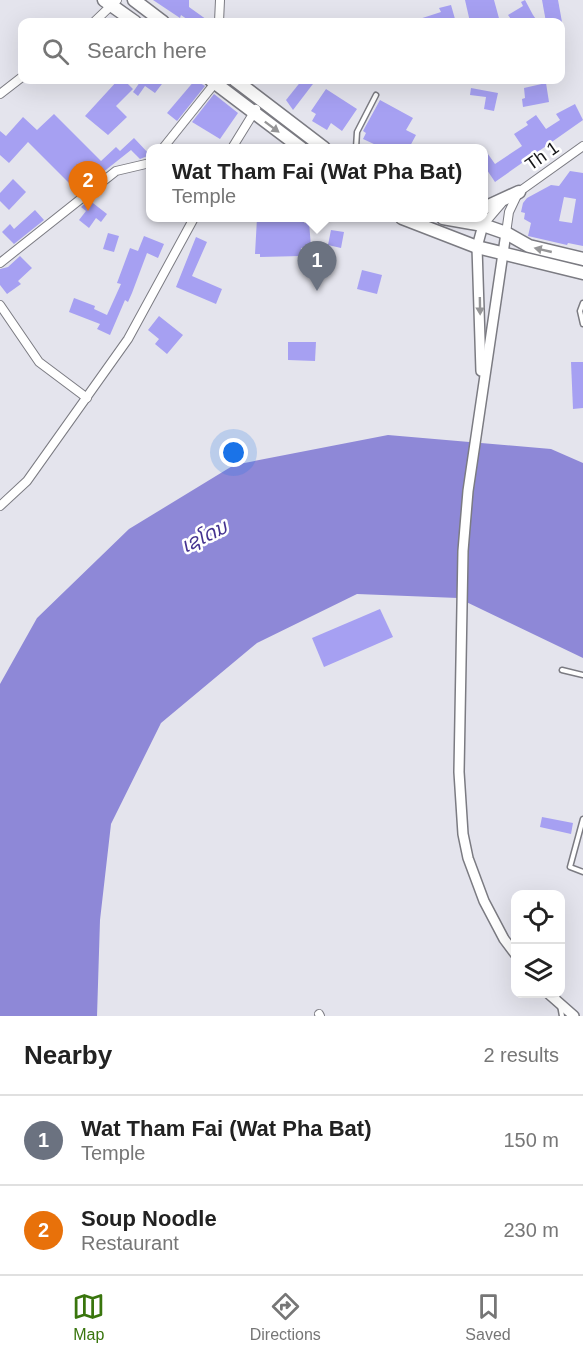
<!DOCTYPE html>
<html lang="en">
<head>
<meta charset="utf-8">
<style>
	:root { --surface:#fff; --page:#f2f2f2; --text:#222; --muted:#767676; --line:#e0e0e0; --accent:#39750d }
	body { margin:0; font-family:Helvetica,"Noto Sans Lao",sans-serif; background:var(--page); color:var(--text) }
	.controls { position:absolute; right:18px; bottom:18px; display:grid; overflow:hidden; border-radius:12px; box-shadow:0 6px 24px #0002 }
	.controls button { width:54px; height:54px; display:grid; place-items:center; padding:0; border:0; border-bottom:2px solid var(--line); background:var(--surface); color:var(--text); font:30px sans-serif }
	.you { position:absolute; left:234px; top:453px; width:21px; height:21px; margin:-15px; border:4px solid #fff; border-radius:50%; background:#1a73e8; box-shadow:0 0 0 9px #1a73e833 }
	.badge { display:grid; place-items:center; width:39px; height:39px; border-radius:50%; background:var(--accent); color:#fff; font-size:20px; font-weight:700 }
	.pin { position:absolute; translate:-50% -50px; filter:drop-shadow(0 2px 3px #0008) }
	.pin::after { content:''; position:absolute; top:32px; width:21px; height:18px; background:inherit; clip-path:polygon(0 0,100% 0,50% 100%) }
	.popup { position:absolute; left:146px; top:144px; width:342px; height:78px; box-sizing:border-box; display:grid; place-content:center; border-radius:12px; background:var(--surface); filter:drop-shadow(0 2px 4px #0005); font-size:20px; white-space:nowrap; color:var(--muted) }
	.popup b { font-size:22px; color:var(--text) }
	.popup::after { content:''; position:absolute; left:50%; top:100%; margin-left:-12px; border:12px solid transparent; border-top-color:var(--surface) }
	.list { margin:0; padding:0; list-style:none }
	h2 { display:flex; justify-content:space-between; align-items:center; height:78px; margin:0; padding:0 24px; font-size:26px }
	h2 small { font-size:20px; font-weight:400; color:var(--muted) }
	.list li { display:grid; grid-template-columns:39px 1fr auto; gap:18px; align-items:center; box-sizing:border-box; height:90px; padding:0 24px; border-top:2px solid var(--line) }
	.list b { display:block; font-size:22px; white-space:nowrap }
	.list p { margin:0; font-size:20px; white-space:nowrap; color:var(--muted) }
	.list em { font-size:20px; font-style:normal; color:var(--muted) }
	.icon { flex:none; width:33px; height:33px; fill:none; stroke:currentColor; stroke-width:2; stroke-linecap:round; stroke-linejoin:round }
	.map { position:relative; flex:none; width:583px; height:1016px; overflow:hidden }
	.search { position:absolute; background:var(--surface); box-shadow:0 6px 24px #0002; left:18px; right:18px; top:18px; height:66px; display:flex; align-items:center; gap:15px; box-sizing:border-box; padding:0 21px; border-radius:12px; color:var(--muted); font-size:22px }
	.sheet { height:258px; background:var(--surface) }
	nav { display:flex; justify-content:space-around; align-items:center; box-sizing:border-box; height:84px; border-top:2px solid var(--line); background:var(--surface); font-size:16px; color:var(--muted) }
	nav a { display:grid; justify-items:center; gap:3px }
	nav .on { color:var(--accent) }
	.map>svg:first-child { display:block }
	.water { fill:#8e88d7 }
	.building { fill:#a6a0f2; fill-rule:evenodd }
	.lines { fill:none; stroke-linecap:round; stroke-linejoin:round }
	.service-casing { stroke:#7b7b82; stroke-width:7 }
	.minor-casing { stroke:#7b7b82; stroke-width:10 }
	.tertiary-casing { stroke:#7b7b82; stroke-width:12 }
	.trunk-casing { stroke:#7b7b82; stroke-width:15 }
	.service { stroke:#fff; stroke-width:4 }
	.minor { stroke:#fff; stroke-width:8 }
	.tertiary { stroke:#fff; stroke-width:9 }
	.trunk { stroke:#fff; stroke-width:12 }
	.oneway { fill:#959597 }
	.labels { text-anchor:middle; dominant-baseline:central; stroke-width:5; stroke-linejoin:round; paint-order:stroke }
	.street-label { font-size:18px; fill:#141417; stroke:#fff }
	.water-label { font-size:20px; font-style:italic; fill:#453390; stroke:#fff }
</style>
</head>
<body>
<div class="map">
<svg width="583" height="1016" viewBox="0 0 583 1016">
	<rect width="100%" height="100%" fill="#e4e4ed"/>
	<path class="water" d="M388,435L551,449L583,463V658L458,598L357,594L257,643L161,723L111,824L100,920L97,1016H0V684L37,618L129,529L234,465Z"/>
	<g class="building">
		<path d="M153,0H189V7L210,22H191L181,15L180,18Z"/>
		<path d="M465,0H494L500,22H470Z"/>
		<path d="M525,0L533,15L538,22H529L528,19L522,22H513L508,15L523,6L521,2Z"/>
		<path d="M542,0H558L562,22H546Z"/>
		<path d="M451,5L455,19L444,22H410L441,12L439,8Z"/>
		<path d="M118,80H124L133,89L116,106L127,117L108,135L85,116Z"/>
		<path d="M136,80H165L155,93L145,86L138,96L133,92L140,82Z"/>
		<path d="M195,80L205,86L177,121L167,113Z"/>
		<path d="M302,80H316L293,110L286,100Z"/>
		<path d="M546,83L549,102L523,107L522,99L525,98L524,88Z"/>
		<path d="M471,88L498,93L494,111L484,109L486,97L470,95Z"/>
		<path d="M326,89L357,109L342,131L331,123L327,130L312,121L316,114L311,111Z"/>
		<path d="M214,94L238,113L220,139L192,122Z"/>
		<path d="M380,100L413,118L406,130L416,135L409,148H374L376,145L363,139L366,133L363,131Z"/>
		<path d="M575,104L583,120L495,182L483,164V147L495,164L522,146L514,134L528,125L526,122L536,115L546,129L560,120L556,114Z"/>
		<path d="M54,114L101,161L116,147L120,151L134,138L150,155L140,159L131,150L78,192L28,142L9,163L0,155V131L6,136L23,117L37,130Z"/>
		<path d="M570,171L583,173V246L568,243L567,245L528,236L531,223L524,219L525,213L521,212L523,203L527,198L551,185L559,186ZM564,197L576,199L572,223L559,221Z"/>
		<path d="M13,179L26,192L9,210L0,201V193Z"/>
		<path d="M89,200L107,214L101,222L96,218L89,228L79,220L86,211L81,207Z"/>
		<path d="M35,210L44,220L14,244L2,232L10,224L14,229Z"/>
		<path d="M257,218H304V223L309,222L311,247L301,248V256L260,257V254H255Z"/>
		<path d="M331,230L344,232L341,248L328,245Z"/>
		<path d="M108,233L119,236L114,252L103,249Z"/>
		<path d="M144,236L164,244L158,258L147,253L132,293L128,302L125,300L110,335L97,329L100,324L69,312L74,298L95,306L94,309L107,315L121,284L117,283L130,248L138,251Z"/>
		<path d="M196,237L207,242L192,276L222,289L216,304L176,287Z"/>
		<path d="M20,256L32,268L18,281L21,284L7,294L0,285V269L8,267Z"/>
		<path d="M362,270L382,275L377,294L357,289Z"/>
		<path d="M159,316L183,335L167,354L155,344L159,339L148,330Z"/>
		<path d="M288,342H316L315,361L288,360Z"/>
		<path d="M571,362H583V408L573,409Z"/>
		<path d="M380,609L393,637L324,667L312,638Z"/>
		<path d="M542,817L573,823L571,834L540,827Z"/>
	</g>
	<g class="lines">
		<g class="service-casing">
			<g id="service">
				<path d="M356,148L357,132L376,95"/>
				<path d="M583,303L580,311L583,324"/>
				<path d="M562,670L583,675"/>
				<path d="M583,819L570,867L583,872"/>
				<path d="M560,1005L562,1016"/>
			</g>
		</g>
		<g class="minor-casing">
			<g id="minor">
				<path d="M94,22L117,0"/>
				<path d="M219,22L220,0"/>
				<path d="M0,94L22,77"/>
				<path d="M163,148L215,83"/>
				<path d="M232,148L256,109"/>
				<path d="M516,194L583,146"/>
				<path d="M483,225L501,204"/>
				<path d="M506,233L509,212L518,193"/>
				<path d="M0,263L116,171L150,163"/>
				<path d="M0,305L39,362L87,398"/>
				<path d="M0,506L27,481L128,339L194,218"/>
				<path d="M319,1014L320,1016"/>
			</g>
		</g>
		<g class="tertiary-casing">
			<g id="tertiary">
				<path d="M506,233L468,491L463,551L459,772L463,834L468,858L484,901L504,939L516,955"/>
				<path d="M481,371L477,247L483,225"/>
				<path d="M549,994L574,1016"/>
			</g>
		</g>
		<g class="trunk-casing">
			<g id="trunk">
				<path d="M104,0L135,22"/>
				<path d="M134,0L163,22"/>
				<path d="M211,80L301,148"/>
				<path d="M235,80L324,148"/>
				<path d="M484,208L519,192"/>
				<path d="M402,218L477,247L583,273"/>
				<path d="M443,218L483,225L506,233L529,246L583,259"/>
			</g>
		</g>
		<use href="#service" class="service"/>
		<use href="#minor" class="minor"/>
		<use href="#tertiary" class="tertiary"/>
		<use href="#trunk" class="trunk"/>
	</g>
	<defs><path id="oneway-solid" d="M-6-.8H1V-3.2L6.5 0L1 3.2V.8H-6Z" transform="scale(1.5)"/></defs>
	<g class="oneway">
		<use href="#oneway-solid" transform="translate(272 127) rotate(37)"/>
		<use href="#oneway-solid" transform="translate(543 250) rotate(-167)"/>
		<use href="#oneway-solid" transform="translate(480 306) rotate(89)"/>
	</g>
	<g class="labels">
		<g class="street-label">
			<text transform="translate(542 156) rotate(-35)">Th 1</text>
		</g>
		<g class="water-label">
			<text transform="translate(204 536) rotate(-26)">ເຊໂດນ</text>
		</g>
	</g>
</svg>
<div class="controls">
<button><svg class="icon" aria-label="locate" viewBox="0 0 24 24"><circle cx="12" cy="12" r="6"/><path d="M12 2v4M12 18v4M2 12h4M18 12h4"/></svg></button>
<button><svg class="icon" aria-label="layers" viewBox="0 0 24 24"><path d="M12 4l9 5-9 5-9-5zM3 14l9 5 9-5"/></svg></button>
</div>
<div class="you"></div>
<div class="pin badge" style="left:317px;top:291px;background:#6b7280">1</div>
<div class="popup"><b>Wat Tham Fai (Wat Pha Bat)</b>Temple</div>
<div class="pin badge" style="left:88px;top:211px;background:#e8710a">2</div>
<div class="search"><svg class="icon" aria-label="search" viewBox="0 0 24 24"><circle cx="10" cy="10" r="6"/><path d="M15 15l6 6"/></svg>Search here</div>
</div>
<section class="sheet">
<h2>Nearby<small>2 results</small></h2>
<ul class="list">
<li><span class="badge" style="background:#6b7280">1</span><div><b>Wat Tham Fai (Wat Pha Bat)</b><p>Temple</p></div><em>150 m</em></li>
<li><span class="badge" style="background:#e8710a">2</span><div><b>Soup Noodle</b><p>Restaurant</p></div><em>230 m</em></li>
</ul>
</section>
<nav>
<a class="on"><svg class="icon" aria-label="map" viewBox="0 0 24 24"><path d="M3 6l6-2 6 2 6-2v14l-6 2-6-2-6 2zM9 4v14M15 6v14"/></svg>Map</a>
<a><svg class="icon" aria-label="directions" viewBox="0 0 24 24"><path d="M12 3l9 9-9 9-9-9zM9 14v-3h6M13 9l2 2-2 2"/></svg>Directions</a>
<a><svg class="icon" aria-label="saved" viewBox="0 0 24 24"><path d="M7 4h10v16l-5-4-5 4z"/></svg>Saved</a>
</nav>
</body>
</html>
